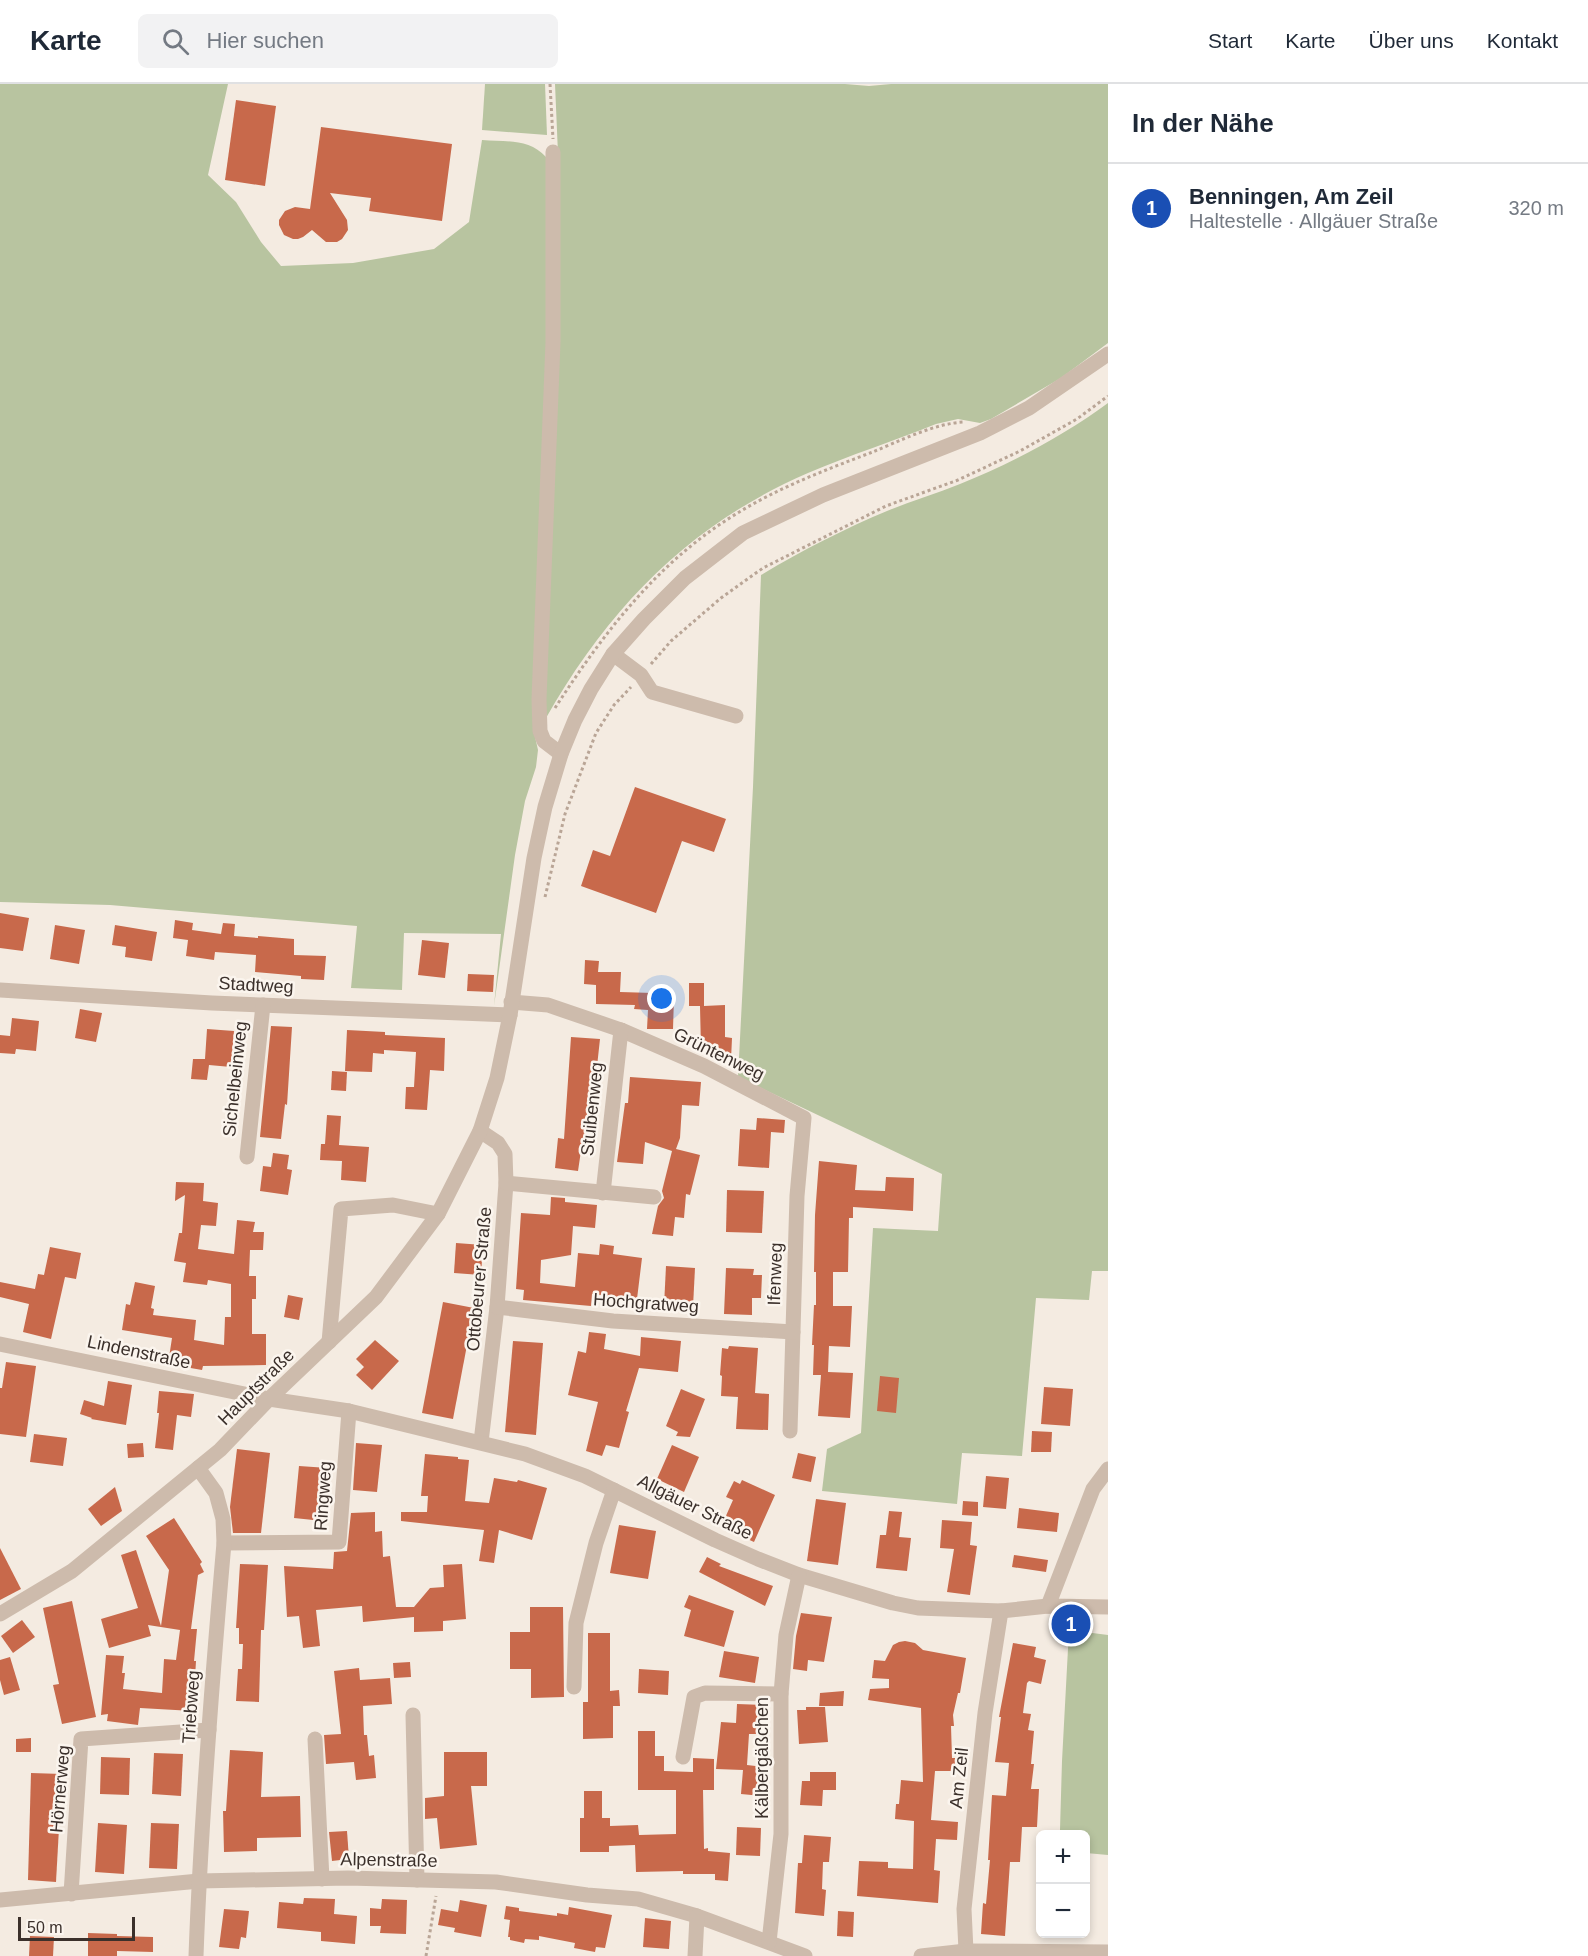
<!DOCTYPE html>
<html lang="de">
<head>
<meta charset="utf-8">
<style>
	:root { --surface:#fff; --page:#f2f2f3; --text:#1f2937; --muted:#747a83; --line:#e0e1e3; --accent:#1f5a5e }
	body { margin:0; font-family:Arial,sans-serif; background:var(--page); color:var(--text) }
	.controls { position:absolute; right:18px; bottom:18px; display:grid; overflow:hidden; border-radius:9px; box-shadow:0 3px 9px #0003 }
	.controls button { width:54px; height:54px; display:grid; place-items:center; padding:0; border:0; border-bottom:2px solid var(--line); background:var(--surface); color:var(--text); font:30px sans-serif }
	.scale { position:absolute; left:18px; bottom:15px; width:117px; box-sizing:border-box; padding-left:6px; border:3px solid #3b302b; border-top:0; font-size:16px; line-height:21px; white-space:nowrap; color:#3b302b; -webkit-text-stroke:4px #fbf5ee; paint-order:stroke }
	.you { position:absolute; left:662px; top:915px; width:21px; height:21px; margin:-15px; border:4px solid #fff; border-radius:50%; background:#1a73e8; box-shadow:0 0 0 9px #1a73e833 }
	.badge { display:grid; place-items:center; width:39px; height:39px; border-radius:50%; background:var(--accent); color:#fff; font-size:20px; font-weight:700 }
	.pin { position:absolute; translate:-50% -50%; border:3px solid #fff; box-shadow:0 2px 6px #0006 }
	.list { margin:0; padding:0; list-style:none }
	h2 { display:flex; justify-content:space-between; align-items:center; height:78px; margin:0; padding:0 24px; font-size:26px }
	h2 small { font-size:20px; font-weight:400; color:var(--muted) }
	.list li { display:grid; grid-template-columns:39px 1fr auto; gap:18px; align-items:center; box-sizing:border-box; height:90px; padding:0 24px; border-top:2px solid var(--line) }
	.list b { display:block; font-size:22px; white-space:nowrap }
	.list p { margin:0; font-size:20px; white-space:nowrap; color:var(--muted) }
	.list em { font-size:20px; font-style:normal; color:var(--muted) }
	.icon { flex:none; width:33px; height:33px; fill:none; stroke:currentColor; stroke-width:2; stroke-linecap:round; stroke-linejoin:round }
	.map { position:relative; flex:none; width:1108px; height:1872px; overflow:hidden }
	header { display:flex; align-items:center; gap:36px; box-sizing:border-box; height:84px; padding:0 30px; background:var(--surface); border-bottom:2px solid var(--line) }
	header strong { font-size:28px }
	nav { display:flex; gap:33px; margin-inline-start:auto; font-size:21px }
	.search { width:420px; height:54px; background:var(--page); display:flex; align-items:center; gap:15px; box-sizing:border-box; padding:0 21px; border-radius:9px; color:var(--muted); font-size:22px }
	main { display:flex }
	aside { flex:1; background:var(--surface) }
	.map>svg:first-child { display:block }
	.green { fill:#b8c4a0 }
	.building { fill:#c8694b }
	.lines { fill:none; stroke-linecap:round; stroke-linejoin:round }
	.path { stroke:#b9a596; stroke-width:3; stroke-dasharray:3 3; stroke-linecap:butt }
	.minor { stroke:#cdbbac; stroke-width:15 }
	.labels { text-anchor:middle; dominant-baseline:central; stroke-width:5; stroke-linejoin:round; paint-order:stroke }
	.street-label { font-size:18px; fill:#3b302b; stroke:#fbf5ee }
</style>
</head>
<body>
<header>
<strong>Karte</strong>
<div class="search"><svg class="icon" aria-label="search" viewBox="0 0 24 24"><circle cx="10" cy="10" r="6"/><path d="M15 15l6 6"/></svg>Hier suchen</div>
<nav><a>Start</a><a>Karte</a><a>Über uns</a><a>Kontakt</a></nav>
</header>
<main>
<div class="map">
<svg width="1108" height="1872" viewBox="0 0 1108 1872">
	<rect width="100%" height="100%" fill="#f4ebe1"/>
	<g class="green">
		<path d="M0,0H228L208,91L236,118L261,158L281,182L353,179L434,165L469,138L482,56C506,58 529,54 546,73L550,173L534,648L538,666L536,683L525,717L515,771L494,922L501,850L404,849L402,906L351,904L357,842L110,821L0,818Z"/>
		<path d="M485,0H545L547,51L482,46Z"/>
		<path d="M555,0H845L869,2L891,0H1108V259L1061,294L991,335L980,339L958,335L936,340C894,357 850,371 808,389C690,440 610,522 546,634L543,605L558,70Z"/>
		<path d="M1108,319V1187H1092L1089,1216L1036,1214L1022,1372L962,1369L957,1420L822,1407L827,1365L861,1349L873,1144L938,1147L942,1090L738,993L753,703L761,491C801,467 844,445 887,427C911,417 936,410 960,400C1010,380 1065,351 1108,319Z"/>
		<path d="M1069,1546L1108,1551V1771L1086,1769V1750H1062L1060,1746L1062,1677Z"/>
	</g>
	<g class="building">
		<path d="M236,16L276,22L265,102L225,96Z"/>
		<path d="M321,43L452,60L442,137L369,127L371,114L330,109L347,136L348,146L342,155L337,158H326L312,146L303,153L298,155H293L284,151L279,141V136L285,127L295,123L310,125Z"/>
		<path d="M635,703L726,735L714,768L682,757L656,829L581,802L593,766L610,772Z"/>
		<path d="M0,829L29,834L23,867L0,864Z"/>
		<path d="M175,836L193,839L192,846L221,850L223,839L235,840L234,852L258,854V852L294,855V871L326,872L324,896L301,895V892L255,888L256,871L215,868L214,876L186,872L188,856L173,854Z"/>
		<path d="M55,841L85,846L79,880L50,875Z"/>
		<path d="M115,841L157,848L152,877L125,873L126,863L112,861Z"/>
		<path d="M422,856L449,859L445,894L418,891Z"/>
		<path d="M585,876L599,877L598,888H621L620,908L653,909V913H674L673,945H647L648,926L634,925L635,921L596,920V901L584,900Z"/>
		<path d="M468,890L494,891L493,908L467,907Z"/>
		<path d="M689,899H704V922L725,921V953L732,954L731,976L712,975L708,973V965H701L700,922H689Z"/>
		<path d="M80,925L102,929L96,958L75,954Z"/>
		<path d="M12,934L39,937L36,967L16,965L15,970L0,969V951L10,952Z"/>
		<path d="M271,942L292,943L287,1021L285,1020L281,1055L260,1053Z"/>
		<path d="M207,945L234,947L231,983L209,981L207,996L191,995L193,975H205Z"/>
		<path d="M347,946L385,948V951L445,954L444,987L430,986L427,1026L405,1025L406,1003H414L416,968L384,966V970L373,969L372,988L345,987Z"/>
		<path d="M571,953L600,955L590,1046H593L592,1061L582,1060L578,1087L555,1084L558,1054L564,1055Z"/>
		<path d="M332,987L347,988L346,1007L331,1006Z"/>
		<path d="M630,993L701,998L699,1022L682,1021L680,1054L676,1065L700,1071L690,1111L686,1110L684,1134L675,1133L673,1152L652,1150L658,1122L664,1114L662,1107L672,1067L645,1058L643,1080L617,1078L625,1019H628Z"/>
		<path d="M327,1031L341,1032L339,1061L369,1063L366,1098L341,1096L342,1077L320,1076L321,1060H325Z"/>
		<path d="M757,1034L785,1036L784,1049L771,1048L769,1084L738,1082L740,1045L756,1046Z"/>
		<path d="M273,1069L289,1071L287,1085L292,1086L288,1111L260,1107L263,1082L271,1083Z"/>
		<path d="M819,1077L857,1081L855,1106L885,1107L886,1093L914,1094L913,1127L853,1123V1134H849L848,1188H833V1222H852L850,1263L829,1262L828,1288L853,1289L850,1334L818,1332L821,1291H813L814,1261H812L814,1221H816V1188H814L815,1131Z"/>
		<path d="M176,1098L204,1099L203,1117L218,1119L216,1142L201,1141L198,1165L234,1170L237,1136L255,1138L253,1148H264L263,1166H250L249,1192H256V1215H252V1250H266V1281L203,1282L202,1286L168,1280L172,1254L122,1246L126,1220L130,1221L135,1198L155,1202L151,1224L154,1225L153,1231L196,1236L194,1256L224,1261L225,1233H231V1200L208,1196L207,1201L183,1198L186,1179L174,1177L179,1149H182L185,1111L175,1117Z"/>
		<path d="M727,1106L764,1107L762,1149L726,1148Z"/>
		<path d="M551,1113L565,1114V1118L597,1121L595,1144L573,1142L571,1171L541,1176L540,1199L575,1203L578,1169L599,1171L600,1160L614,1162L613,1170L642,1174L637,1215L592,1210L591,1222L523,1216L524,1206L516,1205L521,1129L550,1131Z"/>
		<path d="M456,1159L483,1161L481,1191L454,1189Z"/>
		<path d="M50,1163L81,1169L76,1195L65,1193L51,1255L23,1248L29,1220L0,1213V1198L35,1205L38,1190L44,1191Z"/>
		<path d="M666,1182L695,1184L693,1223L664,1222Z"/>
		<path d="M726,1184L754,1185L753,1191H762L761,1214H752V1231L724,1230Z"/>
		<path d="M288,1211L303,1214L299,1236L284,1233Z"/>
		<path d="M443,1218L474,1224L453,1335L422,1329Z"/>
		<path d="M589,1248L606,1250L604,1265L640,1272L641,1253L681,1257L678,1288L639,1284L626,1327L629,1328L619,1364L606,1361L602,1372L586,1367L598,1318L568,1311L578,1267L586,1269Z"/>
		<path d="M375,1256L399,1277L372,1306L356,1291L364,1283L356,1275Z"/>
		<path d="M513,1257L543,1259L536,1351L505,1348Z"/>
		<path d="M729,1262L758,1264L755,1309L769,1310L768,1346L736,1345L738,1313L721,1312L722,1292L720,1291L722,1264L728,1265Z"/>
		<path d="M6,1278L36,1282L26,1353L0,1350V1304H2Z"/>
		<path d="M880,1292L899,1294L896,1329L877,1327Z"/>
		<path d="M108,1297L132,1301L126,1341L91,1335L92,1334L80,1330L84,1316L104,1322Z"/>
		<path d="M1044,1303L1073,1305L1070,1342L1041,1340Z"/>
		<path d="M681,1305L705,1315L690,1353L676,1352L678,1348L666,1342Z"/>
		<path d="M159,1307L194,1310L191,1333L177,1331L173,1366L155,1364L159,1329H157Z"/>
		<path d="M1032,1347L1052,1348L1051,1368H1031Z"/>
		<path d="M34,1350L67,1354L63,1382L30,1378Z"/>
		<path d="M143,1359L144,1373L128,1374L127,1360Z"/>
		<path d="M356,1359L382,1361L377,1408L353,1406Z"/>
		<path d="M672,1361L699,1373L684,1408L657,1395Z"/>
		<path d="M237,1365L270,1369L261,1449H233L230,1423Z"/>
		<path d="M798,1369L816,1373L811,1398L792,1394Z"/>
		<path d="M425,1370L458,1373V1375L469,1376L465,1417L489,1419L494,1394L517,1398L518,1396L547,1404L532,1456L499,1446L494,1479L479,1477L484,1446L401,1437V1428H427L428,1412H421Z"/>
		<path d="M299,1382L328,1384L323,1437L294,1434Z"/>
		<path d="M986,1392L1009,1394L1006,1425L983,1423Z"/>
		<path d="M742,1396L775,1411L754,1458L721,1443L733,1416L726,1413L734,1397L740,1400Z"/>
		<path d="M115,1403L122,1427L101,1442L88,1425Z"/>
		<path d="M816,1415L846,1419L838,1481L807,1477Z"/>
		<path d="M963,1417L978,1418V1432L962,1431Z"/>
		<path d="M1019,1424L1059,1429L1057,1448L1017,1444Z"/>
		<path d="M889,1427L902,1428L899,1453L911,1454L907,1487L876,1484L880,1451H886Z"/>
		<path d="M375,1428V1448L382,1447L383,1473L390,1472L396,1523H414L430,1504L444,1503L443,1481L462,1480L466,1535L443,1537V1547L414,1548V1533L363,1538L362,1522L316,1526L320,1562L303,1564L299,1532L287,1533L284,1482L333,1485L334,1468L347,1467L351,1429Z"/>
		<path d="M174,1434L202,1478L200,1480L204,1488L198,1491L191,1545H197L194,1577H196L193,1627L140,1624L138,1641L107,1637L108,1630L101,1631L106,1571L124,1572L122,1589H125L123,1605L162,1609L164,1575L176,1576L180,1546L148,1541L151,1552L109,1564L101,1535L138,1524L121,1471L136,1466L161,1542L169,1486L146,1452Z"/>
		<path d="M942,1436L972,1438L970,1461L977,1462L970,1511L947,1508L954,1465L940,1464Z"/>
		<path d="M619,1441L656,1447L648,1495L610,1489Z"/>
		<path d="M0,1464L21,1505L0,1516Z"/>
		<path d="M1014,1471L1048,1476L1046,1488L1012,1483Z"/>
		<path d="M707,1473L721,1480L719,1482L773,1502L765,1522L699,1488Z"/>
		<path d="M240,1480L268,1481L264,1546H261L259,1618L236,1617L238,1585H242L243,1560H239V1544H236Z"/>
		<path d="M689,1511L734,1527L724,1563L684,1552L691,1526L684,1523Z"/>
		<path d="M72,1517L96,1633L62,1640L53,1601L59,1600L43,1524Z"/>
		<path d="M530,1523H563L564,1613L531,1614V1585H510V1548H530Z"/>
		<path d="M801,1529L832,1533L824,1578L808,1576L807,1587L793,1585L796,1552Z"/>
		<path d="M22,1536L35,1553L13,1569L1,1552Z"/>
		<path d="M588,1549H610V1607L619,1606L620,1622H613V1654L583,1655V1618H588Z"/>
		<path d="M905,1557L915,1559L923,1566L966,1574L960,1609H958L953,1631L954,1642H951L952,1674H955V1687H935L931,1736L958,1738L957,1756L936,1755L934,1786L940,1787L938,1819L857,1812L859,1777L888,1778V1784L913,1785L914,1737L895,1735L896,1720H899L901,1696L923,1698L921,1624L868,1616L870,1605L889,1604V1595L872,1594L874,1576L885,1577L893,1561L899,1558Z"/>
		<path d="M1013,1559L1036,1563L1034,1573L1046,1576L1041,1600L1029,1597L1027,1599L1023,1629L1031,1630L1028,1646L1034,1647L1031,1680H1034L1031,1705H1039L1037,1743H1022L1020,1778H1010L1005,1852L981,1850L983,1819L986,1820L990,1776H988L992,1711L1006,1712L1009,1679L995,1678L1001,1633H999Z"/>
		<path d="M724,1567L759,1573L755,1599L719,1593Z"/>
		<path d="M10,1573L20,1606L4,1611L0,1596V1576Z"/>
		<path d="M410,1578L411,1593L394,1594L393,1579Z"/>
		<path d="M359,1584L360,1596L390,1594L392,1620L363,1622L364,1651H367L369,1672L374,1671L376,1694L356,1696L354,1678L326,1680L324,1651L341,1650L334,1587Z"/>
		<path d="M639,1585L669,1587L668,1611L638,1609Z"/>
		<path d="M844,1607L843,1622H819L820,1609Z"/>
		<path d="M737,1620L764,1621L763,1650H749L747,1681L764,1683L762,1712L741,1710L743,1686L716,1685L721,1638L736,1639Z"/>
		<path d="M806,1623H825L828,1658L799,1660L797,1626H806Z"/>
		<path d="M638,1647H655V1672H664V1687L693,1688V1674L714,1675V1706H703L704,1765L708,1764V1767L730,1769L728,1797L715,1796V1790H683V1787L636,1788L635,1761L609,1762V1768H580V1734H584V1707H602V1734H610V1742L638,1741L639,1751L676,1750V1706H638Z"/>
		<path d="M31,1654V1668H16V1655Z"/>
		<path d="M230,1666L263,1668L261,1713L300,1712L301,1753L257,1754V1767L224,1768L223,1727H226Z"/>
		<path d="M444,1668H487V1702H471L477,1761L440,1765L437,1734L425,1735V1714L444,1712Z"/>
		<path d="M154,1669L183,1670L181,1712L152,1710Z"/>
		<path d="M101,1673L130,1674L129,1711L100,1710Z"/>
		<path d="M810,1688H836V1706H823L822,1722L800,1721L802,1697H810Z"/>
		<path d="M31,1689L62,1690L56,1798L28,1796Z"/>
		<path d="M98,1739L127,1741L124,1790L95,1788Z"/>
		<path d="M151,1739L179,1740L177,1785L149,1784Z"/>
		<path d="M737,1743L761,1744L760,1772L736,1771Z"/>
		<path d="M347,1747L349,1775L332,1777L329,1748Z"/>
		<path d="M804,1751L831,1753L829,1778H823L822,1805L826,1806L824,1832L795,1829L798,1779H802Z"/>
		<path d="M304,1814L335,1815L334,1830L357,1832L355,1860L321,1857V1848L277,1844L279,1818L303,1820Z"/>
		<path d="M382,1815L407,1816L406,1850L380,1849L381,1842H370V1824L381,1825Z"/>
		<path d="M460,1816L487,1821L481,1853L454,1848L455,1844L438,1841L441,1825L458,1828Z"/>
		<path d="M506,1822L519,1824V1827L557,1832V1829L568,1831L569,1823L612,1831L605,1864L596,1863L595,1868L574,1864L575,1859L539,1852V1856L525,1855L524,1859L510,1856V1853H508L510,1836L504,1835Z"/>
		<path d="M224,1825L249,1827L246,1854L241,1853L239,1865L219,1863Z"/>
		<path d="M838,1827L854,1828L853,1853L837,1852Z"/>
		<path d="M645,1834L671,1837L669,1865L643,1863Z"/>
		<path d="M88,1849L117,1850V1852L153,1853V1868L117,1867V1872H88Z"/>
		<path d="M30,1852L54,1853L53,1872H29Z"/>
	</g>
	<g class="lines">
		<g class="path">
			<path d="M550,0L553,55"/>
			<path d="M651,580L671,557L721,514L763,484L886,422L958,396L1020,367L1077,335L1108,312"/>
			<path d="M555,624C601,553 653,484 725,437C770,407 820,388 870,369C898,358 934,339 965,338"/>
			<path d="M545,813L565,730L596,649L614,621L631,603"/>
			<path d="M426,1872L436,1812"/>
		</g>
		<g class="minor">
			<path d="M553,68V258L539,615L540,647L544,657L561,670"/>
			<path d="M613,570L641,591L652,608L736,632"/>
			<path d="M0,906L212,919L510,931"/>
			<path d="M511,918L548,921L621,946L704,982L804,1034L797,1112L790,1347"/>
			<path d="M480,1047L498,1059L505,1070L506,1099L497,1223L481,1358"/>
			<path d="M247,1073L263,921"/>
			<path d="M506,1099L654,1113"/>
			<path d="M603,1109L621,946"/>
			<path d="M497,1223L613,1237L793,1248"/>
			<path d="M329,1258L341,1125L393,1121L438,1130"/>
			<path d="M0,1260L269,1315L349,1327L525,1370L585,1392L715,1456L758,1475L799,1491L893,1519L918,1524L972,1526L1001,1527L1048,1522L1108,1523"/>
			<path d="M224,1459L339,1458L349,1327"/>
			<path d="M1048,1522L1093,1405L1108,1385"/>
			<path d="M0,1530L72,1487L220,1366L269,1315L376,1213L438,1130L480,1047L497,994L510,931L534,774L545,723L561,670L575,636L591,605L613,570L644,535L685,494L743,449L823,411L980,349L1029,324L1108,270"/>
			<path d="M574,1603L576,1539L596,1459L614,1406"/>
			<path d="M413,1631L417,1796"/>
			<path d="M315,1655L322,1795"/>
			<path d="M683,1673L694,1613L705,1609L781,1610"/>
			<path d="M71,1810L81,1655L209,1646"/>
			<path d="M0,1816L199,1797L348,1794L496,1798L587,1811L638,1815L697,1832L805,1872"/>
			<path d="M769,1858L781,1750V1610L786,1551L799,1491"/>
			<path d="M966,1867L964,1825L985,1629L1001,1527"/>
			<path d="M196,1872C201,1734 212,1596 224,1459L223,1435L216,1409L198,1384"/>
			<path d="M695,1872L697,1832"/>
			<path d="M921,1872L966,1867L1108,1868"/>
		</g>
	</g>
	<g class="labels">
		<g class="street-label">
			<text transform="translate(256 901) rotate(3)">Stadtweg</text>
			<text transform="translate(719 970) rotate(26)">Grüntenweg</text>
			<text transform="translate(235 995) rotate(-84)">Sichelbeinweg</text>
			<text transform="translate(592 1025) rotate(-84)">Stuibenweg</text>
			<text transform="translate(775 1190) rotate(-88)">Ifenweg</text>
			<text transform="translate(479 1195) rotate(-85)">Ottobeurer Straße</text>
			<text transform="translate(646 1219) rotate(4)">Hochgratweg</text>
			<text transform="translate(139 1268) rotate(12)">Lindenstraße</text>
			<text transform="translate(256 1303) rotate(-45)">Hauptstraße</text>
			<text transform="translate(323 1412) rotate(-86)">Ringweg</text>
			<text transform="translate(695 1423) rotate(26)">Allgäuer Straße</text>
			<text transform="translate(191 1623) rotate(-86)">Triebweg</text>
			<text transform="translate(762 1674) rotate(-90)">Kälbergäßchen</text>
			<text transform="translate(959 1694) rotate(-84)">Am Zeil</text>
			<text transform="translate(60 1705) rotate(-85)">Hörnerweg</text>
			<text transform="translate(389 1776) rotate(1)">Alpenstraße</text>
		</g>
	</g>
</svg>
<div class="controls">
<button>+</button>
<button>−</button>
</div>
<div class="scale">50 m</div>
<div class="you"></div>
<div class="pin badge" style="left:1071px;top:1540px;background:#1a4fb4">1</div>
</div>
<aside>
<h2>In der Nähe<small></small></h2>
<ul class="list">
<li><span class="badge" style="background:#1a4fb4">1</span><div><b>Benningen, Am Zeil</b><p>Haltestelle · Allgäuer Straße</p></div><em>320 m</em></li>
</ul>
</aside>
</main>
</body>
</html>
